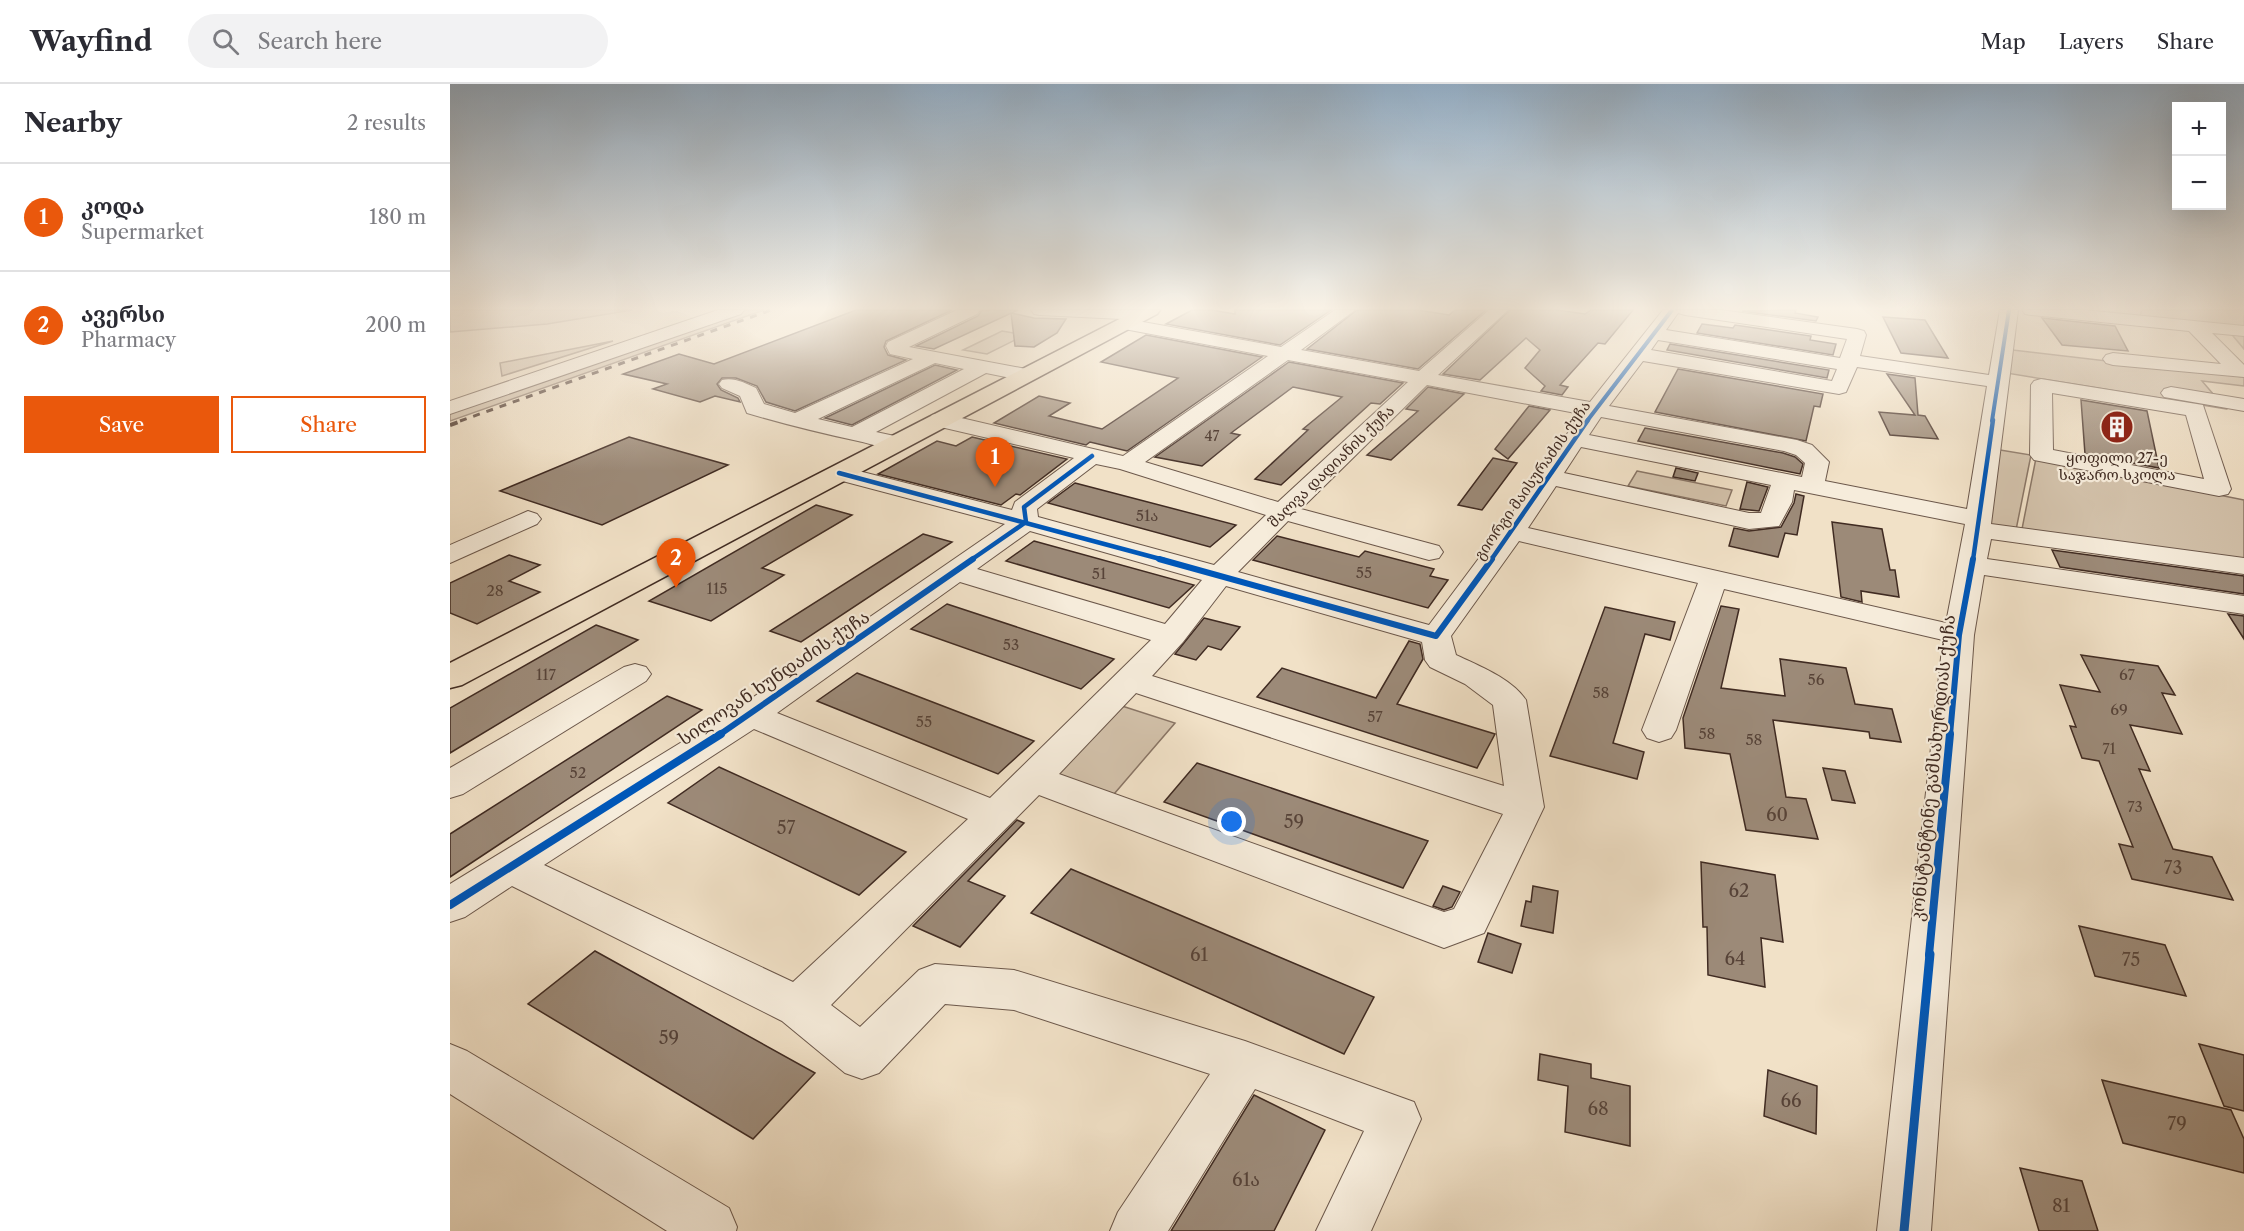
<!DOCTYPE html>
<html lang="en">
<head>
<meta charset="utf-8">
<style>
	:root { --surface:#fff; --page:#f2f2f3; --text:#2b2b33; --muted:#7c7c81; --line:#e1e1e2; --accent:#ea580c }
	body { margin:0; font-family:"Libre Caslon Text","Noto Serif Georgian",serif; background:var(--page); color:var(--text) }
	.controls { position:absolute; right:18px; top:18px; display:grid; overflow:hidden; border-radius:0px; box-shadow:0 6px 24px #0002 }
	.controls button { width:54px; height:54px; display:grid; place-items:center; padding:0; border:0; border-bottom:2px solid var(--line); background:var(--surface); color:var(--text); font:30px sans-serif }
	.you { position:absolute; left:782px; top:738px; width:21px; height:21px; margin:-15px; border:4px solid #fff; border-radius:50%; background:#1a73e8; box-shadow:0 0 0 9px #1a73e833 }
	.badge { display:grid; place-items:center; width:39px; height:39px; border-radius:50%; background:var(--accent); color:#fff; font-size:20px; font-weight:700 }
	.pin { position:absolute; translate:-50% -50px; filter:drop-shadow(0 2px 3px #0008) }
	.pin::after { content:''; position:absolute; top:32px; width:21px; height:18px; background:inherit; clip-path:polygon(0 0,100% 0,50% 100%) }
	.list { margin:0; padding:0; list-style:none }
	h2 { display:flex; justify-content:space-between; align-items:center; height:78px; margin:0; padding:0 24px; font-size:26px }
	h2 small { font-size:20px; font-weight:400; color:var(--muted) }
	.list li { display:grid; grid-template-columns:39px 1fr auto; gap:18px; align-items:center; box-sizing:border-box; height:108px; padding:0 24px; border-top:2px solid var(--line) }
	.list b { display:block; font-size:22px; white-space:nowrap }
	.list p { margin:0; font-size:20px; white-space:nowrap; color:var(--muted) }
	.list em { font-size:20px; font-style:normal; color:var(--muted) }
	.actions { display:flex; gap:12px; padding:18px 24px }
	.actions a { flex:1; padding:14px 0; border:2px solid var(--accent); border-radius:0px; text-align:center; font-size:21px; color:var(--accent) }
	.actions .main { background:var(--accent); color:#fff }
	.icon { flex:none; width:33px; height:33px; fill:none; stroke:currentColor; stroke-width:2; stroke-linecap:round; stroke-linejoin:round }
	.map { position:relative; flex:none; width:1794px; height:1147px; overflow:hidden }
	header { display:flex; align-items:center; gap:36px; box-sizing:border-box; height:84px; padding:0 30px; background:var(--surface); border-bottom:2px solid var(--line) }
	header strong { font-size:28px }
	nav { display:flex; gap:33px; margin-inline-start:auto; font-size:21px }
	.search { width:420px; height:54px; background:var(--page); display:flex; align-items:center; gap:15px; box-sizing:border-box; padding:0 21px; border-radius:33px; color:var(--muted); font-size:22px }
	main { display:flex }
	aside { flex:1; background:var(--surface) }
	.map>svg:first-child { display:block }
	.green { fill:#d3c2ab; stroke:#8a7666; stroke-width:1.5 }
	.building { fill:#9c8a78; stroke:#402b22; stroke-width:1.5 }
	.lines { fill:none; stroke-linecap:round; stroke-linejoin:round }
	.minor-casing { stroke:#6c584b; stroke-width:2 }
	.major-casing { stroke:#402b22; stroke-width:3 }
	.minor { fill:#f6ecdb; fill-rule:evenodd }
	.major { fill:#f1e1c7; fill-rule:evenodd }
	.rail-far1 { stroke:#402b22; stroke-width:3; stroke-dasharray:7 7; stroke-linecap:butt }
	.rail { stroke:#402b22; stroke-width:4; stroke-dasharray:8 8; stroke-linecap:butt }
	.cycleway-far4-casing { stroke:#f6ecdb; stroke-width:6 }
	.cycleway-far3-casing { stroke:#f6ecdb; stroke-width:8 }
	.cycleway-far2-casing { stroke:#f6ecdb; stroke-width:10 }
	.cycleway-far1-casing { stroke:#f6ecdb; stroke-width:11 }
	.cycleway-casing { stroke:#f6ecdb; stroke-width:13 }
	.cycleway-far4 { stroke:#0057b8; stroke-width:4 }
	.cycleway-far3 { stroke:#0057b8; stroke-width:4.5 }
	.cycleway-far2 { stroke:#0057b8; stroke-width:6 }
	.cycleway-far1 { stroke:#0057b8; stroke-width:8 }
	.cycleway { stroke:#0057b8; stroke-width:9 }
	.labels { text-anchor:middle; dominant-baseline:central; stroke-width:4.5; stroke-linejoin:round; paint-order:stroke }
	.far-number-label { font-size:14px; fill:#574338 }
	.far-poi-label { font-size:15px; fill:#402b22; stroke:#f6ecdb }
	.far-street-label { font-size:15px; fill:#402b22; stroke:#f6ecdb }
	.number-label { font-size:15px; fill:#574338 }
	.street-label { font-size:18px; fill:#402b22; stroke:#f6ecdb }
	.near-number-label { font-size:18px; fill:#574338 }
</style>
</head>
<body>
<header>
<strong>Wayfind</strong>
<div class="search"><svg class="icon" aria-label="search" viewBox="0 0 24 24"><circle cx="10" cy="10" r="6"/><path d="M15 15l6 6"/></svg>Search here</div>
<nav><a>Map</a><a>Layers</a><a>Share</a></nav>
</header>
<main>
<aside>
<h2>Nearby<small>2 results</small></h2>
<ul class="list">
<li><span class="badge">1</span><div><b>კოდა</b><p>Supermarket</p></div><em>180 m</em></li>
<li><span class="badge">2</span><div><b>ავერსი</b><p>Pharmacy</p></div><em>200 m</em></li>
</ul>
<div class="actions"><a class="main">Save</a><a>Share</a></div>
</aside>
<div class="map">
<svg width="1794" height="1147" viewBox="0 0 1794 1147">
	<rect width="100%" height="100%" fill="#f1e1c7"/>
	<filter id="stains"><feTurbulence type="fractalNoise" baseFrequency=".00333" numOctaves="4"/><feColorMatrix values="0 0 0 0 .2 0 0 0 0 .09 0 0 0 0 .02 0 0 0 .5 -.17"/></filter>
	<radialGradient id="worn" r=".72"><stop offset=".6" stop-color="#630" stop-opacity="0"/><stop offset="1" stop-color="#630" stop-opacity=".3"/></radialGradient>
	<g class="green">
		<path d="M0,226H182L97,240L0,248Z"/>
		<path d="M295,226H314L0,337V328Z"/>
		<path d="M1692,226H1794V265L1778,246L1688,237Z"/>
		<path d="M552,247L575,251L537,270L513,266Z"/>
		<path d="M163,257L52,292L50,279Z"/>
		<path d="M1554,265L1794,293V302L1752,297L1776,325L1550,288Z"/>
		<path d="M1538,364L1581,371L1565,451L1528,435Z"/>
		<path d="M1586,374L1794,416V480L1571,450Z"/>
		<path d="M1187,387L1282,406L1276,422L1178,402Z"/>
		<path d="M672,622L725,639L658,717L602,697Z"/>
	</g>
	<g class="building">
		<path d="M406,226H502L436,257L434,263L438,271L456,276L345,327L316,318L307,302L286,294H272L267,300L271,306L288,314L290,318L265,312L250,318L203,305L217,300L173,290L229,270L264,280Z"/>
		<path d="M532,226H568L484,265L466,262L528,232Z"/>
		<path d="M742,226H762L785,230V226H881L830,261L716,240Z"/>
		<path d="M907,226H968L999,231L1005,226H1036L968,285L857,265Z"/>
		<path d="M1060,226H1107L1135,230L1141,226H1183L1155,260L1148,259L1110,301L1118,303L1112,311L1091,307L1095,302L1075,284L1090,266L1076,254L1030,296L993,290Z"/>
		<path d="M1346,226L1345,229L1368,233L1366,237L1292,227Z"/>
		<path d="M561,229L584,234L616,235L607,249L584,263L565,262Z"/>
		<path d="M1433,233L1475,236L1498,274L1451,269Z"/>
		<path d="M1592,234L1665,242L1678,267L1612,261Z"/>
		<path d="M1252,240L1283,244L1285,241L1361,252L1360,256L1386,260L1383,271L1247,249Z"/>
		<path d="M696,251L812,273L677,367L640,358L636,361L544,339L589,312L620,319L599,332L652,345L728,294L651,278Z"/>
		<path d="M1220,260L1379,286L1377,294L1217,266Z"/>
		<path d="M839,278L953,299L930,320L921,319L831,401L805,395L858,346L853,345L892,313L843,303L781,349L790,351L752,382L705,373Z"/>
		<path d="M485,281L507,286L402,341L375,334Z"/>
		<path d="M1228,285L1373,310L1370,323L1364,322L1356,357L1205,328Z"/>
		<path d="M1437,290L1465,294L1468,331L1475,332L1488,355L1440,351L1429,328L1465,331Z"/>
		<path d="M978,303L1014,310L941,376L917,371L968,327L956,325Z"/>
		<path d="M1631,316L1697,327L1709,384L1635,370Z"/>
		<path d="M1079,322L1100,326L1058,375L1045,365Z"/>
		<path d="M1195,344L1333,369L1345,373L1353,380L1350,390L1188,357Z"/>
		<path d="M179,353L278,381L152,441L50,407Z"/>
		<path d="M522,353L617,375L570,411L566,410L551,421L428,390L487,357L506,362Z"/>
		<path d="M1043,374L1067,379L1032,426L1008,421Z"/>
		<path d="M1226,384L1248,389L1245,397L1223,393Z"/>
		<path d="M1297,398L1318,403L1309,427L1290,425Z"/>
		<path d="M625,399L786,441L760,463L598,419Z"/>
		<path d="M1346,410L1354,412L1347,451L1335,449L1328,473L1279,462L1284,444L1299,447L1331,443L1344,419Z"/>
		<path d="M366,421L402,431L312,484L334,491L261,537L199,517Z"/>
		<path d="M1382,438L1432,445L1440,486H1445L1449,513L1411,507L1412,518L1391,513Z"/>
		<path d="M473,450L502,458L351,558L320,547Z"/>
		<path d="M827,452L909,473L915,467L984,485L980,492L998,496L978,524L803,476Z"/>
		<path d="M584,457L744,501L719,524L556,477Z"/>
		<path d="M1602,466L1794,492V510L1610,483Z"/>
		<path d="M59,471L90,481L59,497L90,508L27,540L0,529V499Z"/>
		<path d="M497,520L664,575L631,605L461,545Z"/>
		<path d="M1271,522L1289,525L1271,604L1335,612L1330,575L1396,584L1405,620L1442,625L1451,658L1420,654L1419,648L1323,636L1336,713L1356,715L1368,755L1296,746L1280,670L1235,664L1233,634Z"/>
		<path d="M1155,523L1225,538L1220,556L1195,550L1163,659L1194,668L1187,695L1100,672Z"/>
		<path d="M1778,530L1794,532V555Z"/>
		<path d="M754,534L790,543L771,566L758,562L746,576L725,570Z"/>
		<path d="M146,541L188,556L0,669V624Z"/>
		<path d="M959,557L970,560L973,575L947,620L1045,650L1027,684L807,613L832,584L926,614Z"/>
		<path d="M1631,571L1708,582L1725,611L1712,609L1732,650L1680,641L1700,687L1689,685L1723,765L1762,773L1783,816L1682,795L1669,760L1683,763L1649,677L1632,674L1620,642L1626,643L1610,601L1650,608Z"/>
		<path d="M407,589L584,657L548,690L367,617Z"/>
		<path d="M217,612L252,626L0,793V750Z"/>
		<path d="M747,679L978,757L953,804L714,718Z"/>
		<path d="M269,683L456,768L409,811L218,719Z"/>
		<path d="M1373,684L1395,687L1405,719L1382,716Z"/>
		<path d="M567,736L574,739L518,797L555,812L510,863L463,842Z"/>
		<path d="M1251,778L1325,791L1333,858L1311,854L1315,903L1258,891L1257,843H1253Z"/>
		<path d="M621,785L924,913L894,970L581,829Z"/>
		<path d="M993,802L1010,808L1002,823L994,826L983,822Z"/>
		<path d="M1083,802L1108,807L1103,849L1071,842L1076,817L1081,818Z"/>
		<path d="M1629,842L1715,861L1736,912L1645,892Z"/>
		<path d="M1038,849L1071,860L1062,889L1028,878Z"/>
		<path d="M145,867L365,989L303,1055L78,920Z"/>
		<path d="M1749,960L1794,971V1027L1774,1022Z"/>
		<path d="M1090,970L1141,980V994L1180,1002V1062L1115,1048L1118,1002L1088,996Z"/>
		<path d="M1318,986L1367,1002L1366,1050L1314,1032Z"/>
		<path d="M1652,996L1781,1026L1794,1055V1089L1673,1059Z"/>
		<path d="M804,1011L875,1046L824,1147H721Z"/>
		<path d="M1570,1084L1632,1097L1648,1147H1589Z"/>
	</g>
	<g class="lines">
		<g class="minor-casing">
			<g id="minor">
				<path d="M268,226H294L291,230L0,330V317Z"/>
				<path d="M507,226H530L527,230L459,263L576,285L583,287L586,291L583,295L576,297L536,289L426,348L454,354L457,359L454,364C439,367 422,360 408,357C370,349 334,340 297,329L290,312L272,304L269,300L272,296C284,293 295,299 306,304L314,320L345,329L463,275L440,270L436,262L438,258ZM485,279L514,285L402,343L368,335Z"/>
				<path d="M581,226H692L700,231L697,235L682,236L831,263L885,226H905L851,266L969,287L1039,226H1058L988,291L1140,318L1213,226H1271L1407,245L1414,247L1416,251L1410,272L1539,291L1550,226H1568L1541,440L1794,474V490L1541,455L1537,475L1794,512V530L1534,491L1524,551L1481,1147H1427L1493,556L1274,505L1226,646L1221,654L1209,658L1197,654L1192,646L1248,499L1069,457L1001,552L1006,571C1029,582 1061,594 1076,616L1094,723L1034,849L994,864L589,711L381,921L410,943L469,886L485,880L564,886L795,957L964,1018L971,1035L921,1147H866L914,1047L805,1005L718,1147H660L668,1128L760,990L564,926L495,920L429,989L412,995L395,989L332,937L62,802L15,833L0,838V800L289,623L555,440L381,394L377,389L381,384L389,382L562,426L565,418L624,374L482,341L479,336L482,331L490,329L673,372L818,272L669,244L666,240L672,235L590,231L584,230ZM1228,229L1235,231L1397,255L1390,274L1216,246ZM1208,256L1387,285L1382,297L1201,266ZM838,276L958,298L828,418L695,378ZM1193,277L1389,310L1396,308L1407,283L1537,302L1517,425L1375,397L1379,378L1362,361L1347,356L1159,322ZM977,301L1131,330L1053,442L979,541L788,488L838,437L979,476L989,474L993,468L989,462L851,425ZM1151,333L1334,367L1346,371L1355,379L1352,393L1139,351ZM1131,363L1321,401L1311,429H1299L1114,389ZM646,380L670,385L816,431L764,481L588,433L587,425ZM1106,402L1299,445L1329,442L1342,418L1344,406L1515,440L1496,539L1078,444ZM580,447L752,496L715,540L527,485ZM510,498L701,556L540,714L327,629ZM776,502L972,558L975,576L980,583L1015,600L1043,621L1054,702L702,592L733,558ZM686,609L1053,730L1004,825L994,828L609,690ZM304,645L518,735L343,898L94,781Z"/>
				<path d="M1572,226H1634L1794,242V252L1762,249L1794,281V293L1663,281L1656,279L1653,275L1656,271L1663,269L1771,280L1739,247L1581,231L1575,230Z"/>
				<path d="M1591,295L1753,321L1781,405L1778,410L1769,412L1584,376L1580,371L1581,301L1584,297ZM1602,309L1736,331L1754,395L1603,366Z"/>
				<path d="M1721,303L1794,315V327L1714,313L1711,309L1714,305Z"/>
				<path d="M78,427L87,430L91,435L87,440L0,479V461Z"/>
				<path d="M185,580L196,583L201,590L196,597L13,710L0,714V684L174,583Z"/>
				<path d="M0,960L17,967L279,1124L287,1143L286,1147H217L0,1010Z"/>
			</g>
		</g>
		<g class="major-casing">
			<path id="major" d="M687,226H710L707,230L12,601L0,604V579Z"/>
		</g>
		<use href="#minor" class="minor"/>
		<use href="#major" class="major"/>
		<path class="rail-far1" d="M10,337L321,226"/>
		<path class="rail" d="M0,341L14,336"/>
		<g class="cycleway-far4-casing">
			<g id="cycleway-far4">
				<path d="M1137,337L1222,226"/>
				<path d="M1542,337L1559,226"/>
			</g>
		</g>
		<g class="cycleway-far3-casing">
			<g id="cycleway-far3">
				<path d="M389,389L714,476"/>
				<path d="M521,476L576,438L574,423L642,372"/>
				<path d="M1041,476L1138,336"/>
				<path d="M1523,476L1543,336"/>
			</g>
		</g>
		<g class="cycleway-far2-casing">
			<g id="cycleway-far2">
				<path d="M709,475L986,552L1042,475"/>
				<path d="M269,651L523,475"/>
				<path d="M1500,651L1509,551L1523,475"/>
			</g>
		</g>
		<g class="cycleway-far1-casing">
			<g id="cycleway-far1">
				<path d="M0,821L271,650"/>
				<path d="M1479,871L1500,650"/>
			</g>
		</g>
		<g class="cycleway-casing">
			<path id="cycleway" d="M1454,1147L1480,870"/>
		</g>
		<use href="#cycleway-far4" class="cycleway-far4"/>
		<use href="#cycleway-far3" class="cycleway-far3"/>
		<use href="#cycleway-far2" class="cycleway-far2"/>
		<use href="#cycleway-far1" class="cycleway-far1"/>
		<use href="#cycleway" class="cycleway"/>
	</g>
	<linearGradient id="sky" x2="0" y2="1"><stop stop-color="#93adc4"/><stop offset="0.58" stop-color="#f9f2e6"/><stop offset="1" stop-color="#f9f2e6" stop-opacity="0"/></linearGradient>
	<rect width="1794" height="387" fill="url(#sky)"/>
	<defs>
		<g id="building-disc" transform="scale(1.725)"><circle r="9.5" fill="#8f2418" stroke="#f6ecdb"/><path d="M-4-6H4V6H1V3H-1V6H-4ZM-2.5-4.3h1.7v1.8h-1.7ZM.8-4.3h1.7v1.8H.8ZM-2.5-1h1.7V.8h-1.7ZM.8-1h1.7V.8H.8Z" fill="#fff"/></g>
	</defs>
	<g fill-rule="evenodd">
		<use href="#building-disc" x="1667" y="343"/>
	</g>
	<g class="labels">
		<g class="far-number-label">
			<text x="762" y="352">47</text>
		</g>
		<g class="far-poi-label">
			<text x="1667" y="373">ყოფილი 27-ე<tspan x="1667" dy="17">საჯარო სკოლა</tspan></text>
		</g>
		<g class="far-street-label">
			<text transform="translate(881 382) rotate(-44)">შალვა დადიანის ქუჩა</text>
			<text transform="translate(1082 396) rotate(-55)">გიორგი მაისურაძის ქუჩა</text>
		</g>
		<g class="number-label">
			<text x="697" y="431">51ა</text>
			<text x="914" y="488">55</text>
			<text x="649" y="489">51</text>
			<text x="267" y="504">115</text>
			<text x="45" y="506">28</text>
			<text x="561" y="560">53</text>
			<text x="96" y="590">117</text>
			<text x="1677" y="590">67</text>
			<text x="1366" y="595">56</text>
			<text x="1151" y="608">58</text>
			<text x="1669" y="625">69</text>
			<text x="925" y="632">57</text>
			<text x="474" y="637">55</text>
			<text x="1257" y="649">58</text>
			<text x="1304" y="655">58</text>
			<text x="1659" y="664">71</text>
			<text x="128" y="688">52</text>
			<text x="1685" y="722">73</text>
		</g>
		<g class="street-label">
			<text transform="translate(324 594) rotate(-34)">სილოვან ხუნდაძის ქუჩა</text>
			<text transform="translate(1483 684) rotate(-84)">კონსტანტინე გამსახურდიას ქუჩა</text>
		</g>
		<g class="near-number-label">
			<text x="1327" y="731">60</text>
			<text x="844" y="738">59</text>
			<text x="336" y="744">57</text>
			<text x="1723" y="784">73</text>
			<text x="1289" y="807">62</text>
			<text x="749" y="871">61</text>
			<text x="1285" y="875">64</text>
			<text x="1681" y="876">75</text>
			<text x="219" y="954">59</text>
			<text x="1341" y="1017">66</text>
			<text x="1148" y="1025">68</text>
			<text x="1727" y="1040">79</text>
			<text x="796" y="1096">61ა</text>
			<text x="1611" y="1122">81</text>
		</g>
	</g>
	<rect width="100%" height="100%" filter="url(#stains)"/>
	<rect width="100%" height="100%" fill="url(#worn)"/>
</svg>
<div class="controls">
<button>+</button>
<button>−</button>
</div>
<div class="you"></div>
<div class="pin badge" style="left:545px;top:403px">1</div>
<div class="pin badge" style="left:226px;top:504px">2</div>
</div>
</main>
</body>
</html>
